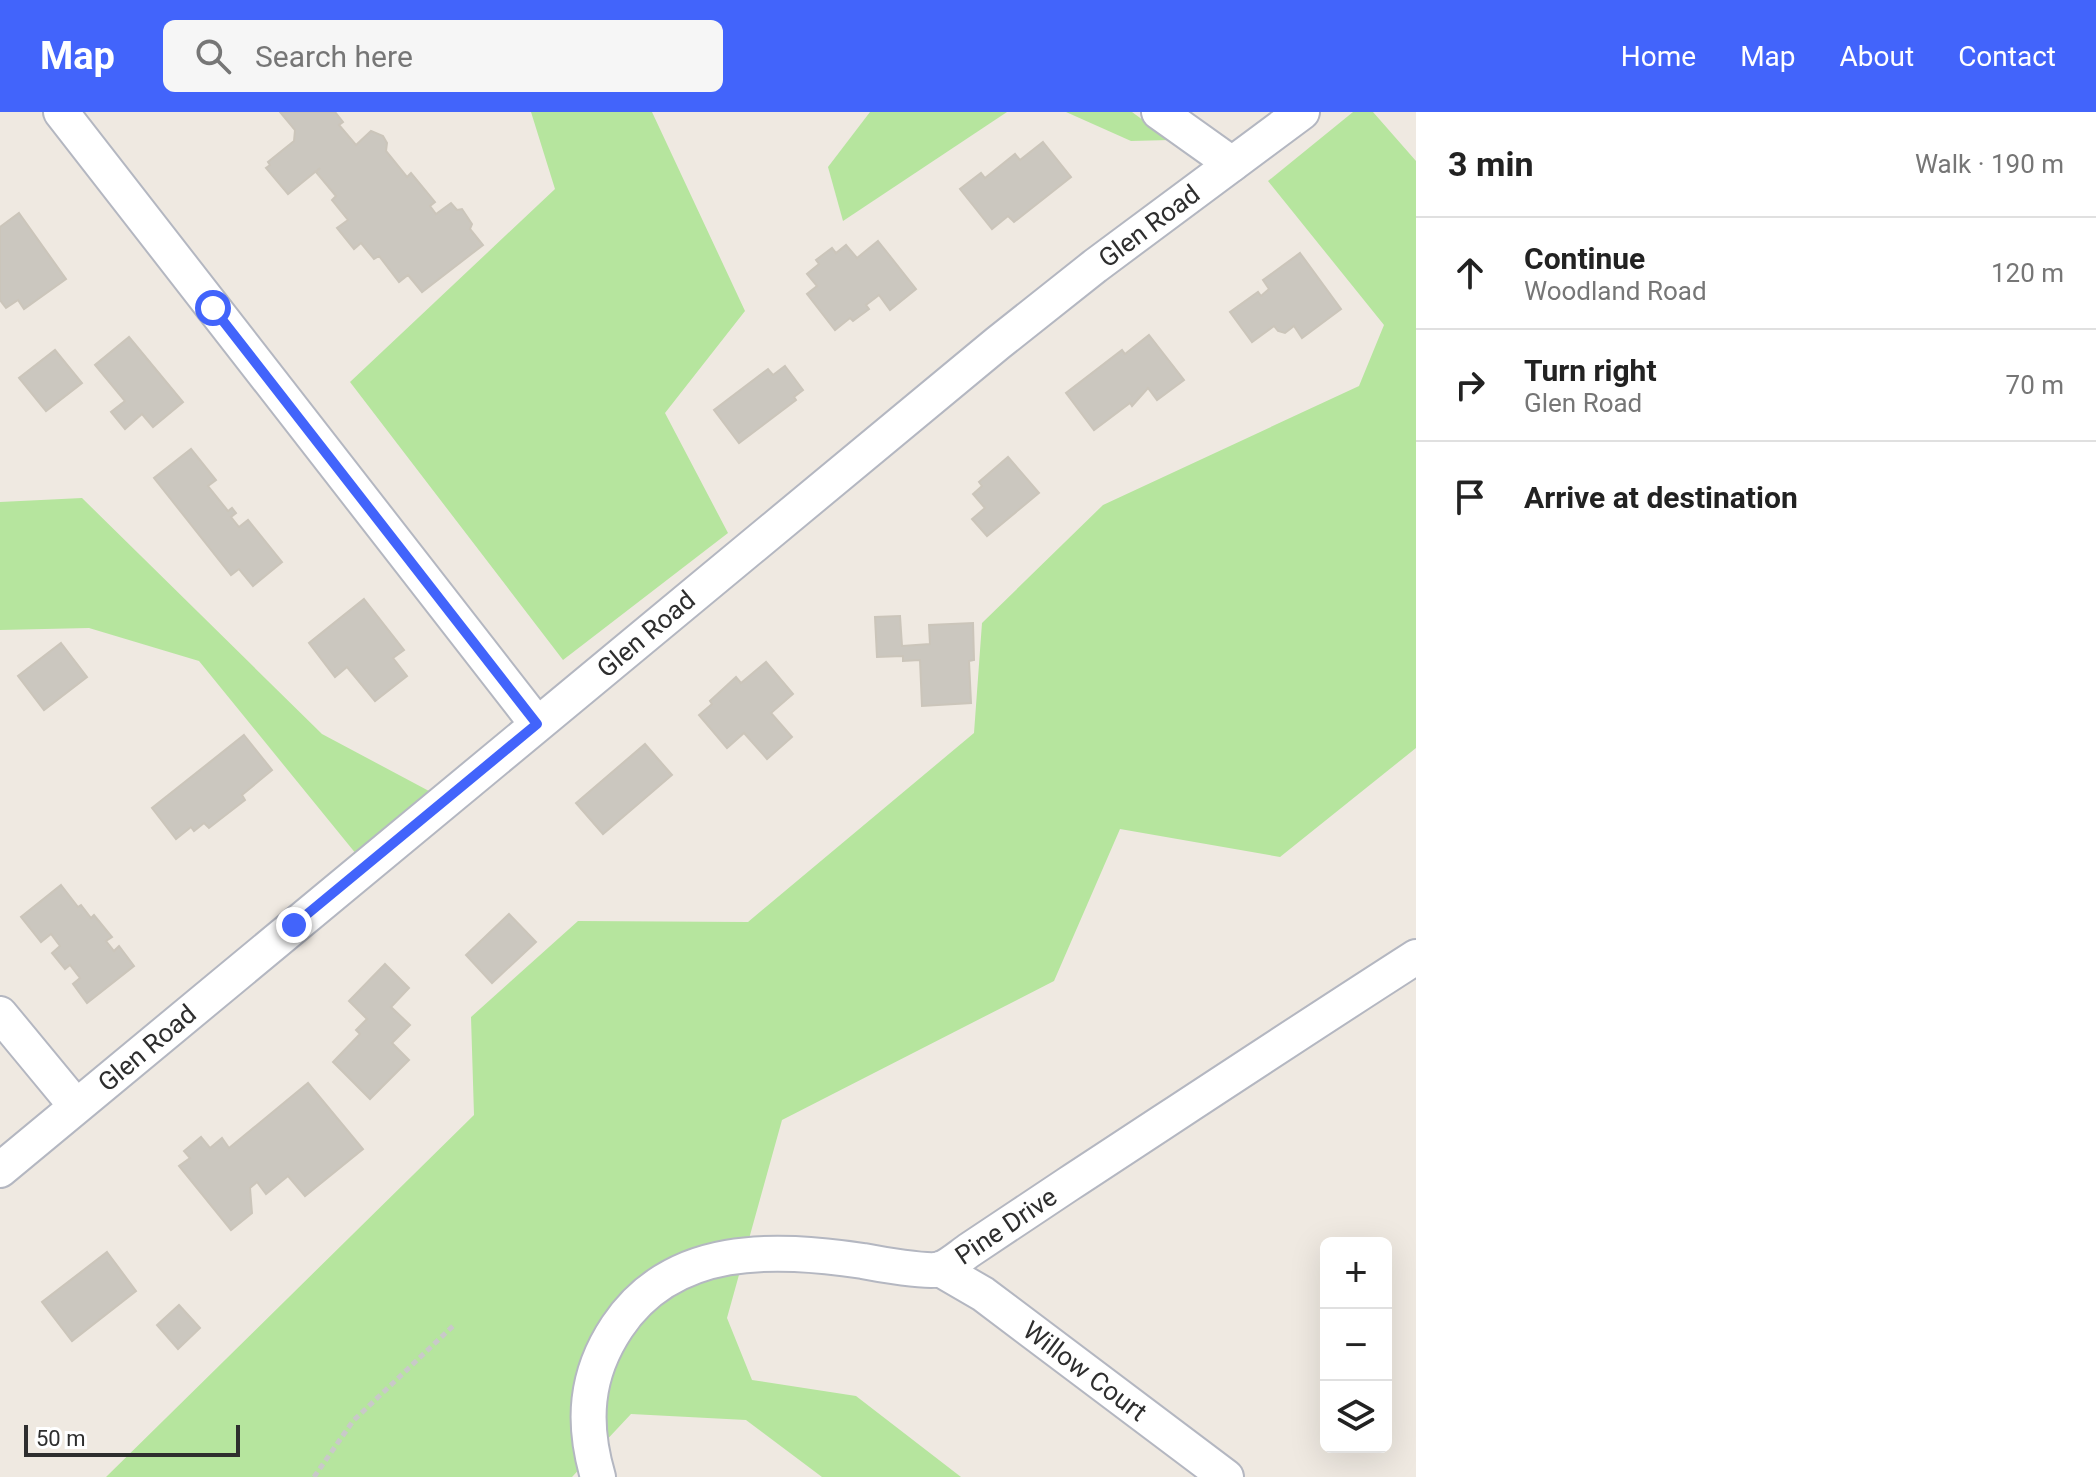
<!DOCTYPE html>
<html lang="en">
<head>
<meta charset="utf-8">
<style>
	:root { --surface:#fff; --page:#f6f6f6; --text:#222; --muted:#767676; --line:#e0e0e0; --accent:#4264fb }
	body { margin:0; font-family:Roboto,sans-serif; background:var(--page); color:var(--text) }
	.controls { position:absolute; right:24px; bottom:24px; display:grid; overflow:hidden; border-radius:12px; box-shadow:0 8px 32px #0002 }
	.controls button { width:72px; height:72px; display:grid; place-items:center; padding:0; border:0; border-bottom:2px solid var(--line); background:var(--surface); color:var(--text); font:40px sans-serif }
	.scale { position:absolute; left:24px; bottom:20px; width:216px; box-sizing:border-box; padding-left:8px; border:4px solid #2e2e2e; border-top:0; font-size:22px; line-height:28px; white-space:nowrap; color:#2e2e2e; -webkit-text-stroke:6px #fff; paint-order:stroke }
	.stop { position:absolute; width:24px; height:24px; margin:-18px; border:6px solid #4264fb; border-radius:50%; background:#fff }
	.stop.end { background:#4264fb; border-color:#fff; box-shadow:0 2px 8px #0008 }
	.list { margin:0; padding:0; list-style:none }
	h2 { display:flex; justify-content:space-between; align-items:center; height:104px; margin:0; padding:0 32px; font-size:34px }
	h2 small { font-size:26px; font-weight:400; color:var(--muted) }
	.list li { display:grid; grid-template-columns:52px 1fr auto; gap:24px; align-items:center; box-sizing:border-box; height:112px; padding:0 32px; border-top:2px solid var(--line) }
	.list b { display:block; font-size:30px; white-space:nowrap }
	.list p { margin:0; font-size:26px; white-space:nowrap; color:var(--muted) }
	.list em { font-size:26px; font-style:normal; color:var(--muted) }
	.icon { flex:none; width:44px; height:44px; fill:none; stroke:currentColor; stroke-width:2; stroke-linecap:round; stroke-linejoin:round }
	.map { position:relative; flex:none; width:1416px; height:1365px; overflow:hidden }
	header { display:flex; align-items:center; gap:48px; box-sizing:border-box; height:112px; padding:0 40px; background:var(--accent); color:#fff }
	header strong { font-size:38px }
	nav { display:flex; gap:44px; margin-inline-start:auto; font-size:28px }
	.search { width:560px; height:72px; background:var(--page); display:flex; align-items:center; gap:20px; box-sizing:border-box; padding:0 28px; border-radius:12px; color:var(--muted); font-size:30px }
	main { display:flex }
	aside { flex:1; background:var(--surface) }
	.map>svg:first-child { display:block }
	.green { fill:#b6e59e }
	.building { fill:#cbc7bf; stroke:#cbc5ba; stroke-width:2 }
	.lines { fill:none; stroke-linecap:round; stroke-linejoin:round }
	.street-casing { stroke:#b4b7c1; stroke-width:38 }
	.path { stroke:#c9c9c9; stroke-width:5; stroke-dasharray:6 4; stroke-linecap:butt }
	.street { stroke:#fff; stroke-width:34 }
	.route { stroke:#4264fb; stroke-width:10 }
	.labels { text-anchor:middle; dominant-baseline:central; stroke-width:8; stroke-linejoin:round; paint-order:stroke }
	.street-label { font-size:26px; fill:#2e2e2e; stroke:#fff }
</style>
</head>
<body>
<header>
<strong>Map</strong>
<div class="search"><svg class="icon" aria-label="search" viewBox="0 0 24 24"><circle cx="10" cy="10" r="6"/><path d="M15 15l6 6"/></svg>Search here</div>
<nav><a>Home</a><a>Map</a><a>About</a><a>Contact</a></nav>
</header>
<main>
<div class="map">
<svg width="1416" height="1365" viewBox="0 0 1416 1365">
	<rect width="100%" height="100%" fill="#efe9e1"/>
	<g class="green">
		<path d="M531,0H652L745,199L665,301L728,421L563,548L350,270L555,77Z"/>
		<path d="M870,0H1007L843,109L828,55Z"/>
		<path d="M1066,0H1132L1170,28L1131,29Z"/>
		<path d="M1353,0H1373L1416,49V636L1280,745L1120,717L1054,869L782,1008L727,1206L752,1268L856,1284L961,1365H822L746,1308L631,1302L572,1365H106L474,1003L471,905L578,809L748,810L974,621L982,511L1103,393L1359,274L1384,213L1268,69Z"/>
		<path d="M82,386L322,622L429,679L361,748L199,549L89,516L0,518V390Z"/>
	</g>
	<g class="building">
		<path d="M280,0H335L343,10L339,13L356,33L371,19L383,24L387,31L386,39L407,65L411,61L435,90L430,94L436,102L451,91L457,98L462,97L472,112L470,117L483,133L422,180L408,163L399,170L379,144L374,147L361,131L354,137L337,116L348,108L332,88L336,84L316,60L320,56L288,82L266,56L270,53L268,50L294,29L295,18Z"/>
		<path d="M1043,30L1071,65L1014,110L1008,104L992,117L960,77L981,61L985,66L1015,42L1020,48Z"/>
		<path d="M19,101L66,167L24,197L18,188L6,196L0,188V115Z"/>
		<path d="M878,129L916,177L890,198L879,183L866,193L869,197L853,209L850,206L835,218L807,182L817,174L807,162L819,152L816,148L832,136L836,141L846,133L857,146Z"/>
		<path d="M1300,141L1341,197L1302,226L1294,214L1285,221L1278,219L1274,214L1252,230L1230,200L1258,180L1261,184L1269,177L1263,168Z"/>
		<path d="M1149,223L1184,268L1157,288L1148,276L1132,294L1130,291L1094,318L1066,281L1122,238L1125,242Z"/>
		<path d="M129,225L183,290L153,315L142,302L125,317L111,300L125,289L95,253Z"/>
		<path d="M55,238L82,271L46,299L19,266Z"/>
		<path d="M785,254L803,278L794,285L796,288L739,331L714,298L768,257L773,263Z"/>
		<path d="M191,337L216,368L208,374L228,399L232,396L236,401L231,405L239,415L248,408L282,450L253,474L239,457L231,463L154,366Z"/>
		<path d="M1008,345L1039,381L987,424L972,407L985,396L973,382L982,374L979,370Z"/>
		<path d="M364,487L404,538L393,546L407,564L375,589L347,555L335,565L309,531Z"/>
		<path d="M900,504L902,534L930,532L929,513L973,511L974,548L969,549L971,591L922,594L920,548L903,549V544L877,545L875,505Z"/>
		<path d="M61,531L87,565L44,598L18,564Z"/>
		<path d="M766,550L793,582L771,601L792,625L767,647L744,621L727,636L699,603L712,592L710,589L736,565L741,571Z"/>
		<path d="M244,623L272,658L242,683L245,688L209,716L204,711L194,719L191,715L176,727L152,696Z"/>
		<path d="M645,632L672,663L603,722L576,691Z"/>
		<path d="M61,773L78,795L81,793L91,806L94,803L112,825L106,829L114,839L119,834L134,854L87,891L73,872L80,866L70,853L65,857L52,841L60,834L51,822L41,830L21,805Z"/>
		<path d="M509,802L536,830L492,871L466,843Z"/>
		<path d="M385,852L409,876L391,895L410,913L392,931L409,948L370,987L333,950L360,922L356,918L367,907L349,889Z"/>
		<path d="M308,971L363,1037L305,1084L288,1064L266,1082L257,1070L250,1076L252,1101L231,1118L179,1054L190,1046L184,1039L201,1025L210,1036L222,1026L229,1036Z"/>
		<path d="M107,1140L136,1179L72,1229L42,1190Z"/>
		<path d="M179,1193L200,1216L178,1237L157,1213Z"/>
	</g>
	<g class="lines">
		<g class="street-casing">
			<g id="street">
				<path d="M61,0L537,612"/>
				<path d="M1159,0L1232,52"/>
				<path d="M0,902L76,994"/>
				<path d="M0,1058L998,231L1095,154L1302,0"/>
				<path d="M940,1157L983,1182L1226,1365"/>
				<path d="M598,1365C582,1311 585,1263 617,1215C673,1131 774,1136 863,1149C878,1152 929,1161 941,1157C951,1153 962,1143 971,1137C1003,1116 1035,1094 1067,1073C1183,997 1299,920 1416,845"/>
			</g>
		</g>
		<path class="path" d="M314,1365L353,1309L454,1213"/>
		<use href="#street" class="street"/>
	</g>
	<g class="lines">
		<path class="route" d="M213,196L537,612L294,813"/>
	</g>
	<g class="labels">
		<g class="street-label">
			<text transform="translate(1149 114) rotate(-37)">Glen Road</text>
			<text transform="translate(646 522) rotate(-40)">Glen Road</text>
			<text transform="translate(147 936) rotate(-40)">Glen Road</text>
			<text transform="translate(1006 1114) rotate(-34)">Pine Drive</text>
			<text transform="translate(1085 1259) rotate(37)">Willow Court</text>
		</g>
	</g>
</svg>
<div class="controls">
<button>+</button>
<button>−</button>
<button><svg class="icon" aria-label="layers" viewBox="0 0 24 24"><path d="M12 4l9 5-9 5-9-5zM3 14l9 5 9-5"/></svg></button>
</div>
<div class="scale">50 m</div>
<div class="stop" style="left:213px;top:196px"></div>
<div class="stop end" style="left:294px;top:813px"></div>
</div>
<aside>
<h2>3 min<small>Walk · 190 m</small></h2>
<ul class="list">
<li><svg class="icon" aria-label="ahead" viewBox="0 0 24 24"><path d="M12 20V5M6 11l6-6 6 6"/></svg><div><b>Continue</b><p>Woodland Road</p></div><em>120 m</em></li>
<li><svg class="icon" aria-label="right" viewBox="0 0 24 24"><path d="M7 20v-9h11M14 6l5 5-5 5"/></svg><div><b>Turn right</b><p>Glen Road</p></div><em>70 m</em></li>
<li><svg class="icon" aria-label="arrive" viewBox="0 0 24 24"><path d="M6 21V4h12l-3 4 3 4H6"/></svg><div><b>Arrive at destination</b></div></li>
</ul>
</aside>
</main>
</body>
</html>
